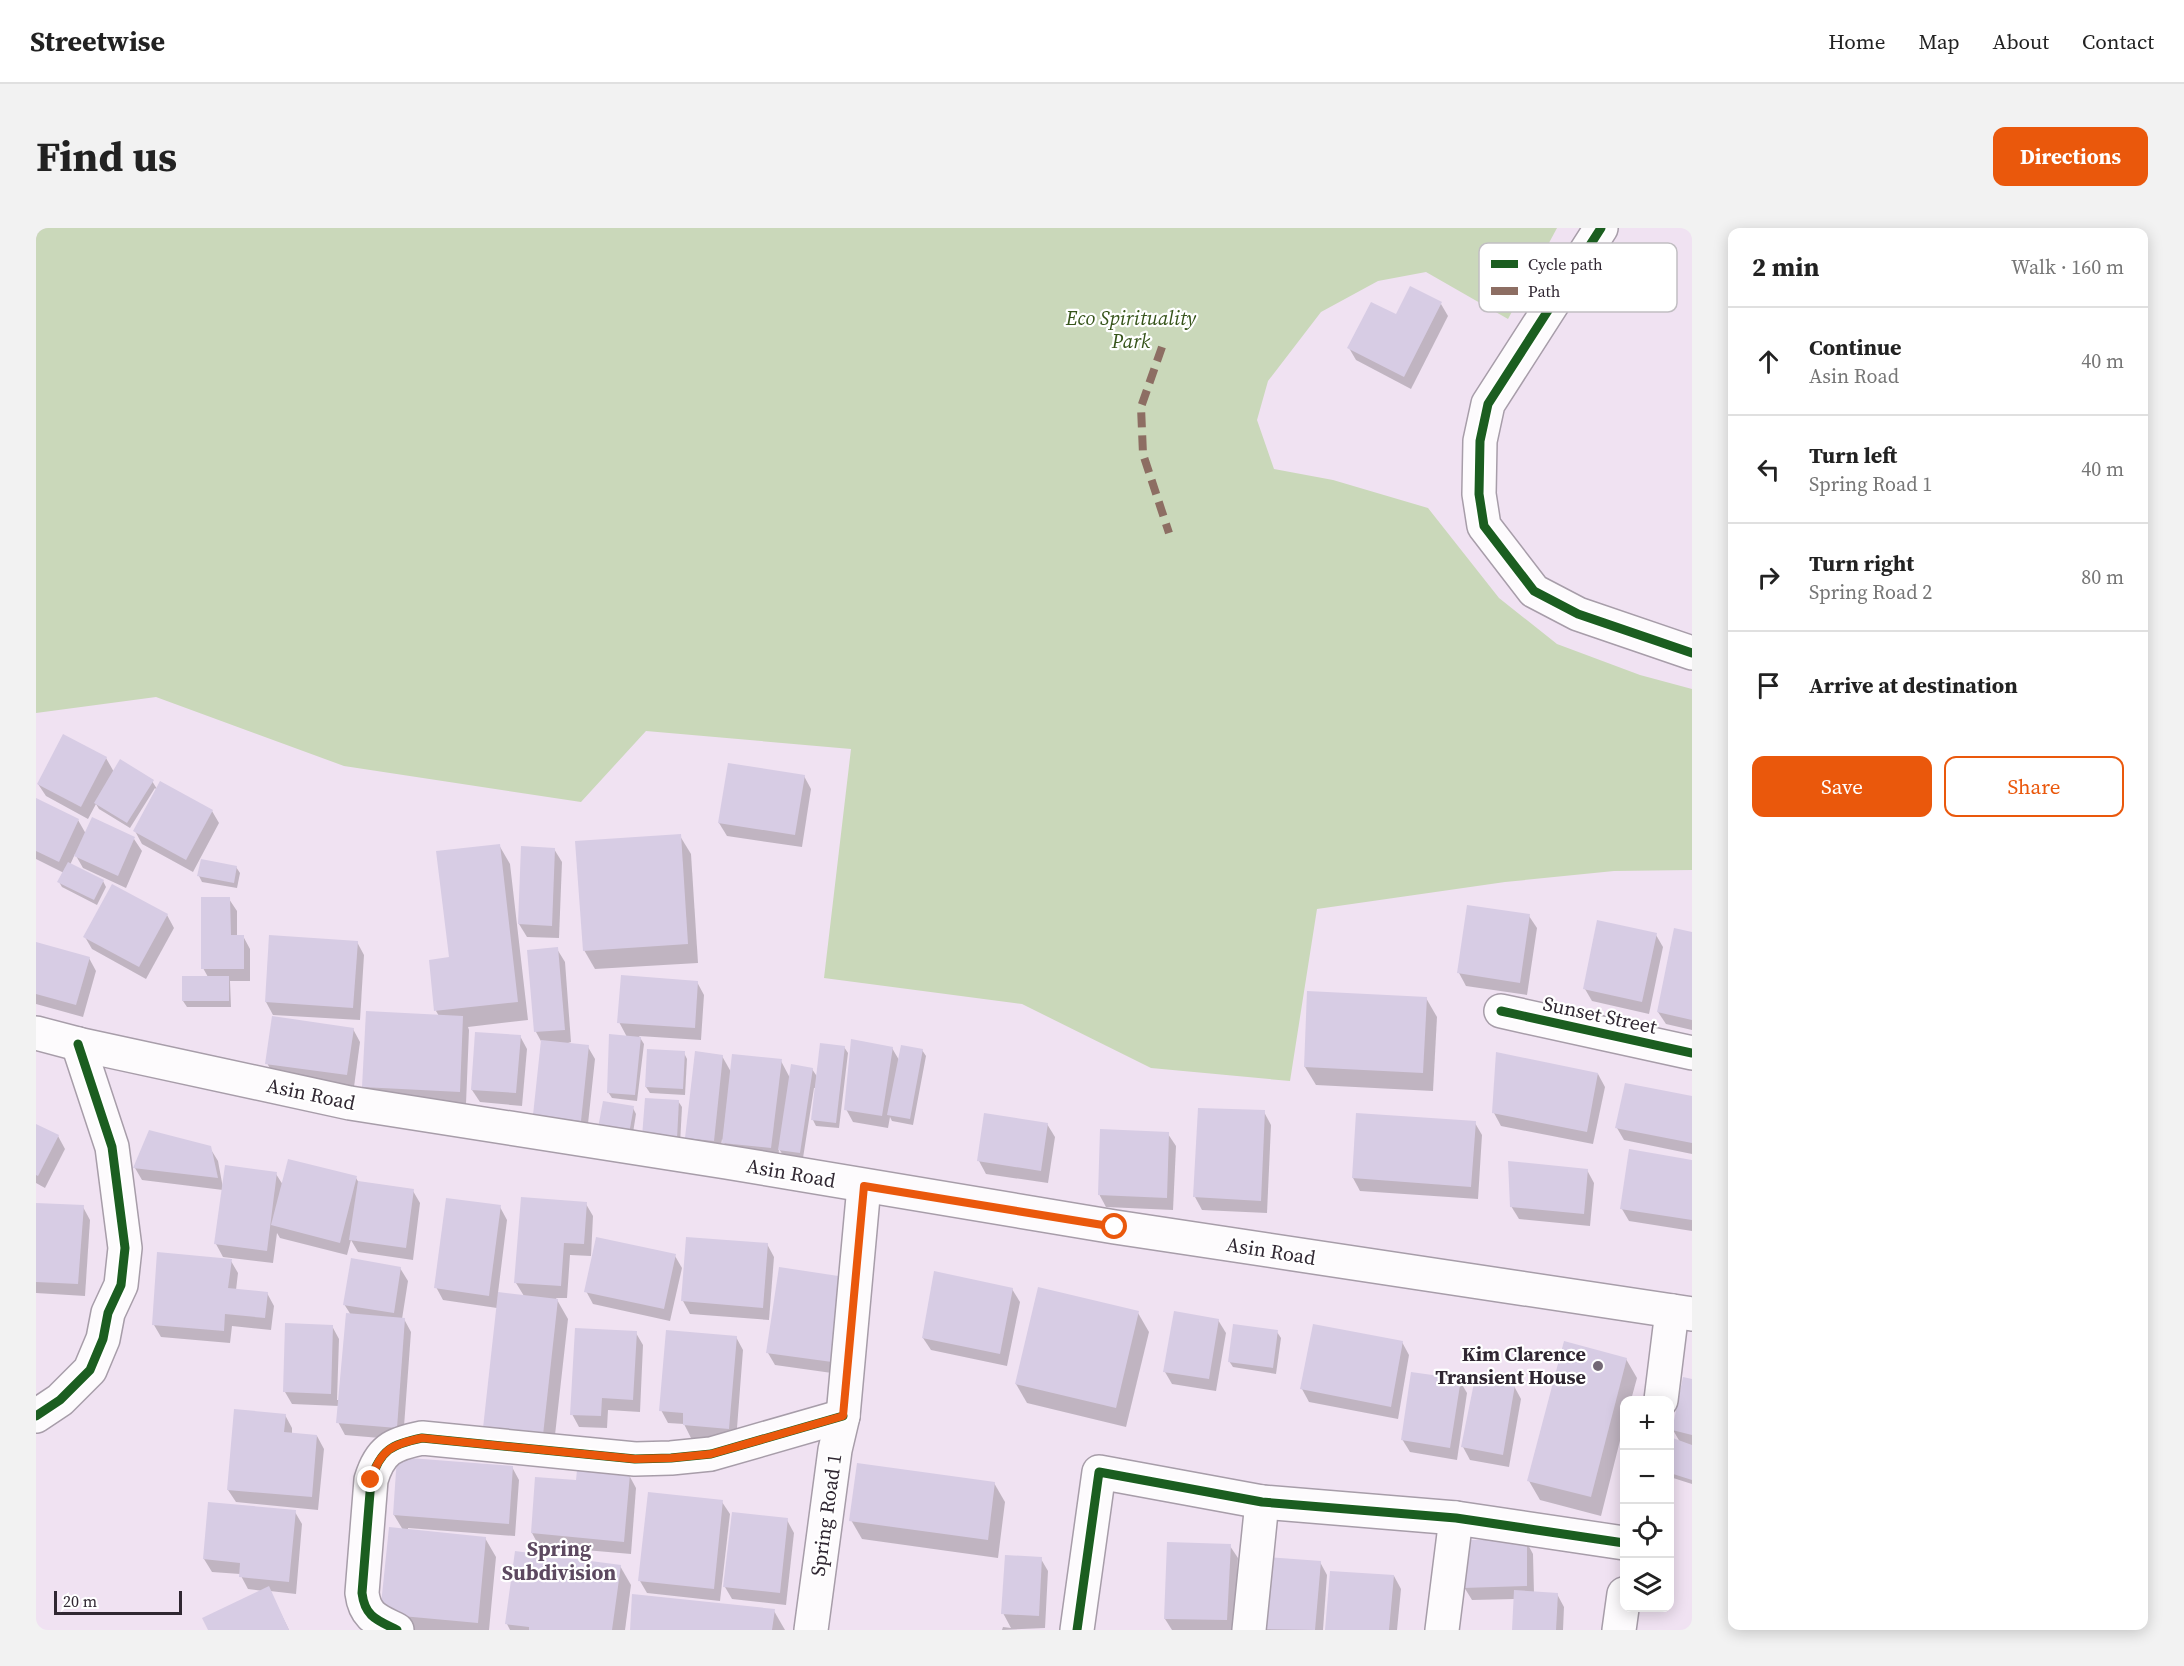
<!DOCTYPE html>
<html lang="en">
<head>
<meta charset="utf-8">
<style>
	:root { --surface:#fff; --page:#f2f2f2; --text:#222; --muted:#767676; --line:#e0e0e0; --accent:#ea580c }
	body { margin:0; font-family:"Source Serif 4",serif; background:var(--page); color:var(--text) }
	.controls { position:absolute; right:18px; bottom:18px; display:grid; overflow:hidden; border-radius:12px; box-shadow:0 3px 15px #0003 }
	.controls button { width:54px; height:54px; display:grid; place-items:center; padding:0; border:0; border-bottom:2px solid var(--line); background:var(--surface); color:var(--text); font:30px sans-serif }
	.scale { position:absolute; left:18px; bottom:15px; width:128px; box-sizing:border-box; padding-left:6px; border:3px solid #302732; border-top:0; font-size:16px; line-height:21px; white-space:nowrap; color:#302732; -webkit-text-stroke:4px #fff; paint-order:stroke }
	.stop { position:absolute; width:18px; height:18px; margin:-14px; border:4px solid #ea580c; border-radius:50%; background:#fff }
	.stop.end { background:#ea580c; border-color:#fff; box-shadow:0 2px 6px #0008 }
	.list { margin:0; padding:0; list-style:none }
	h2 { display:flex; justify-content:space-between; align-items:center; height:78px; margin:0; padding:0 24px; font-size:26px }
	h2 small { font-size:20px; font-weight:400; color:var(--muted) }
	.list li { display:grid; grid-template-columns:39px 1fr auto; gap:18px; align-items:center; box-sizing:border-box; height:108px; padding:0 24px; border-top:2px solid var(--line) }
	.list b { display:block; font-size:22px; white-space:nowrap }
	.list p { margin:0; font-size:20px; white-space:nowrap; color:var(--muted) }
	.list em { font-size:20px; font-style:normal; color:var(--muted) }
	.actions { display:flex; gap:12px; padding:18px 24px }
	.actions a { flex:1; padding:14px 0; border:2px solid var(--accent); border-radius:12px; text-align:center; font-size:21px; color:var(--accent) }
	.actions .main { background:var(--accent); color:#fff }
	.icon { flex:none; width:33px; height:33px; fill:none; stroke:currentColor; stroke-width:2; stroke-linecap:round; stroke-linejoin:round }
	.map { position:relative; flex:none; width:1656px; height:1402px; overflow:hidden; border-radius:12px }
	header { display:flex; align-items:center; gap:36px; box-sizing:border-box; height:84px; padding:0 30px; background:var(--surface); border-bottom:2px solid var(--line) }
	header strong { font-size:28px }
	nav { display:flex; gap:33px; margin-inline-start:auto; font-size:21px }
	.intro { display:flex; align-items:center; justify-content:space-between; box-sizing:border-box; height:144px; padding:0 36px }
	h1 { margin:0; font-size:42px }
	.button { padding:15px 27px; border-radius:12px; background:var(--accent); color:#fff; font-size:21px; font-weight:700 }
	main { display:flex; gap:36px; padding:0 36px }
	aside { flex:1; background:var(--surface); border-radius:12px; box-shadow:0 3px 15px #0003 }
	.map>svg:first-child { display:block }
	.green { fill:#cad8ba }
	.shadow { fill:#0003 }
	.building { fill:#d7cce4 }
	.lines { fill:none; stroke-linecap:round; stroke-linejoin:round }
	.minor-casing { stroke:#a79da9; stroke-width:36 }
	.major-casing { stroke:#a79da9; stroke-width:36 }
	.minor { stroke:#fdfbfd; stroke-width:33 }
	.major { stroke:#fdfbfd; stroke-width:33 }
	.quiet { stroke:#8d6e63; stroke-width:8; stroke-dasharray:15 8; stroke-linecap:butt }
	.cycleway-casing { stroke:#fff; stroke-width:13 }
	.cycleway { stroke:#1b5e20; stroke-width:9 }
	.route { stroke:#ea580c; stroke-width:8 }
	.poi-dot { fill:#736875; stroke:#fff; stroke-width:2 }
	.labels { text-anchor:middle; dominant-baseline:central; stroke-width:4.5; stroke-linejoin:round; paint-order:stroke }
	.park-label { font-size:20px; font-style:italic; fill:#355319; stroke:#fff }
	.street-label { font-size:20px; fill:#302732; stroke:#fff }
	.poi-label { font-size:20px; font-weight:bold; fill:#302732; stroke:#fff; text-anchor:end }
	.neighbourhood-label { font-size:21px; font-weight:bold; fill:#5d4960; stroke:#fff }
	.key { fill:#fff; stroke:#c1bec2; stroke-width:1.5 }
	.key-label { font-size:16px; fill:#302732 }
</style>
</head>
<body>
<header>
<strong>Streetwise</strong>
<nav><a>Home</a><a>Map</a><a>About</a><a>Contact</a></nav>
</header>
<div class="intro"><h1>Find us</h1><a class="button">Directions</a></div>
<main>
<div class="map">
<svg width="1656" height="1402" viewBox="0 0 1656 1402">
	<rect width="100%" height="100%" fill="#f0e2f2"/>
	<path class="green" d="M0,0H1521L1472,91L1390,44L1342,53L1285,84L1232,153L1221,192L1238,241L1297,252L1392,280L1463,370L1521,416L1604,447L1656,461V642L1578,643L1469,654L1281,681L1254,853L1115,840L986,776L788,750L815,521L610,503L545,574L308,538L120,469L0,485Z"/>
	<g class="shadow">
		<path d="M1405,76L1412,88L1375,161L1320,132L1313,120L1361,88Z"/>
		<path d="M70,530L78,544L116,553L121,561L176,583L183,595L157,644L106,616L99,603L121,562L119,560L94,600L63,581L60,576L52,591L10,568L2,556Z"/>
		<path d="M768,548L775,561L766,619L691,608L683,595Z"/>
		<path d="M0,571L42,592L50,606L98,611L106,623L90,660L47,640L39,626L34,637L67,653L70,659L61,677L26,659L23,654L28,645L0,631Z"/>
		<path d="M644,608L655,626L662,735L559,741L548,722Z"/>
		<path d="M463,617L474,636L492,792L432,799L433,802L430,876L335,872L327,859L403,788L400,783L415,730Z"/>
		<path d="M518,621L526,634L523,710L491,709L483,696Z"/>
		<path d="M200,639L204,645L201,660L166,654L163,648Z"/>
		<path d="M193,671L201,683V708H207L214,721V753H194L195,779H151L147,773L172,749L167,740Z"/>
		<path d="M131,687L138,700L110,751L56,721L49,709Z"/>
		<path d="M1493,688L1501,700L1491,767L1430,758L1423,745Z"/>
		<path d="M1656,706V802L1630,796L1622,784Z"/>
		<path d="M1620,707L1627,719L1613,786L1556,773L1549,761Z"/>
		<path d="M234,709L321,714L328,727L324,792L237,787L230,774Z"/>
		<path d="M0,716L53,730L60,743L47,789L0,776Z"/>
		<path d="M521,721L529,734L535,814L529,816L552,819L559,831L551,905L506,899L498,887L506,815L500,804Z"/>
		<path d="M661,754L668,767L665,812L603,808L608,816L601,873L576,870L572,864L591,809L583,794Z"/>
		<path d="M1390,770L1401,789L1397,863L1280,857L1269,839Z"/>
		<path d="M317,801L324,814L318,859L238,848L231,835Z"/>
		<path d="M484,808L491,821L486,878L444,874L436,862Z"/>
		<path d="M808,819L812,825L803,900L780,898L777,892L781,860H778L767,930L747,927L743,921L742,933L695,927L686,911L684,925L658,923L651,910L686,828L695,844L745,833L754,850L776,841L782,850Z"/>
		<path d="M856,820L863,832L886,822L890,828L877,897L856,893L854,889L852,900L817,894L810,881Z"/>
		<path d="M648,825L651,831L649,867L614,865L610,859Z"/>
		<path d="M1562,846L1569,859L1557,916L1465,898L1458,885Z"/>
		<path d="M1656,870V926L1588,912L1581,900Z"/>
		<path d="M642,873L646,879L644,916L611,914Z"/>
		<path d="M597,880L600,886L596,911L567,906Z"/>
		<path d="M1228,884L1235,897L1231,985L1166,982L1159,969Z"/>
		<path d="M1439,895L1446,907L1442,971L1324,963L1317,950Z"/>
		<path d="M1011,896L1019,909L1012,955L950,946L943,933Z"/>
		<path d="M0,897L22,908L29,921L9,960L0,955Z"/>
		<path d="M1132,906L1140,918L1137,982L1070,979L1063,966Z"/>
		<path d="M174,920L182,933L187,960L240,946L247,957L320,950L323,955L377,963L384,975L377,1032L322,1024L315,1012L311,1027L244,1010L241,1005L237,1035L187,1029L180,1016L187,962L106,952L99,940Z"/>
		<path d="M1656,933V1003L1593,993L1586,981Z"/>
		<path d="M1551,942L1558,955L1554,998L1483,991L1475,978Z"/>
		<path d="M0,976L47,979L54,992L49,1068L0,1065Z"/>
		<path d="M550,976L557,988L555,1028L534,1027L531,1070H520L532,1091L517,1225L459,1219L461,1080L407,1072L400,1059L464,979L471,992L462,1065L488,1068L480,1055Z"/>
		<path d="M731,1016L738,1029L733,1092L654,1086L647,1073Z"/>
		<path d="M639,1028L646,1040L634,1093L557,1076L550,1063Z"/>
		<path d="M195,1033L202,1045L200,1062L231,1065L238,1078L235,1102L196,1098L194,1115L125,1109L118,1097Z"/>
		<path d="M364,1040L372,1053L366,1091H368L375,1104L367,1212L309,1207L302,1194L303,1178L256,1176L249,1164L296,1098L303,1111L301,1172H304L315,1087L308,1076Z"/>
		<path d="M808,1050L803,1146L739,1137L732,1125Z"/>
		<path d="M976,1061L984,1074L971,1138L895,1122L887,1110Z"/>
		<path d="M1102,1085L1113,1104L1090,1199L991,1175L980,1156Z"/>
		<path d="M1182,1092L1190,1105L1180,1163L1136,1156L1129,1144Z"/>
		<path d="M1241,1104L1245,1110L1240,1146L1197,1139L1193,1133Z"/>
		<path d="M600,1105L607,1117L604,1184L572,1182L571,1200L543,1199L536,1186Z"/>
		<path d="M700,1109L707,1122L700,1213L655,1210L648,1196L632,1195L625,1182Z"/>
		<path d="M1366,1114L1373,1127L1362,1191L1273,1174L1266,1161Z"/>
		<path d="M1590,1131L1601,1150L1595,1172H1588V1197L1565,1288L1504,1272L1493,1253Z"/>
		<path d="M1656,1152V1256L1634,1249V1210L1644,1214L1637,1202Z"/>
		<path d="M1424,1153L1431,1165L1421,1232L1374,1224L1366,1211Z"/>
		<path d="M1478,1158L1485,1171L1473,1239L1434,1232L1427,1219Z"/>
		<path d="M249,1187L256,1200V1206L281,1208L288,1221L282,1282L200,1274L192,1262Z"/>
		<path d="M476,1239L483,1252L479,1308L372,1300V1303L449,1310L460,1329L453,1402H355L367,1302L358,1287Z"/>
		<path d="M593,1247L600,1260L595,1326L503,1318L496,1305L541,1254Z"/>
		<path d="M958,1255L969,1274L962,1330L826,1311L815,1292Z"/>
		<path d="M686,1274L694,1286L684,1373L611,1365L604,1353Z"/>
		<path d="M259,1284L266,1296L260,1366L234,1363L253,1402H173L168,1391L227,1363L212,1361L204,1346L176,1344L168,1331Z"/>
		<path d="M751,1292L758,1305L750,1377L696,1371L689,1359Z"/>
		<path d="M1490,1313L1497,1326L1498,1365L1521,1366L1528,1379L1527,1402H1477L1479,1371L1436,1372L1428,1359Z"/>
		<path d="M1194,1318L1202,1330L1198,1402H1136L1129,1391Z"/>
		<path d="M1005,1331L1012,1343L1009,1400L966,1402L967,1399L975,1400L967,1385Z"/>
		<path d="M1284,1334L1291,1347L1287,1402H1228Z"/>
		<path d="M584,1338L595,1357L589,1402H474L471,1396Z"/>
		<path d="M1296,1344L1358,1348L1365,1361L1361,1402H1291Z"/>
		<path d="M597,1368L738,1383L749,1402H596Z"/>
	</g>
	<g class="building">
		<path d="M1374,58L1406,74L1368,149L1311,120L1335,74L1360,86Z"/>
		<path d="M27,506L71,529L45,579L1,556Z"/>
		<path d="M84,531L118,552L91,595L58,575Z"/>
		<path d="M692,535L769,547L759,607L682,595Z"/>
		<path d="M124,553L177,582L150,632L97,603Z"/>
		<path d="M0,570L43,591L23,634L0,623Z"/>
		<path d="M56,589L99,609L82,648L38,628Z"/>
		<path d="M645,606L652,716L547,723L539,613Z"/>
		<path d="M464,616L482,774L398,783L393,732L413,729L400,623Z"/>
		<path d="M485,618L519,620L516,698L482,696Z"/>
		<path d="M165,631L201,638L198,655L161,648Z"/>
		<path d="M32,634L68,652L58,672L21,654Z"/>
		<path d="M76,656L132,686L103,739L47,709Z"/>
		<path d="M165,669H194L195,707H208V741H165Z"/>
		<path d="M1431,677L1494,686L1484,755L1421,745Z"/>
		<path d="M1561,692L1621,705L1606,774L1547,761Z"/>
		<path d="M1638,700L1656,704V792L1621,784Z"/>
		<path d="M233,707L322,713L317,780L229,774Z"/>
		<path d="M0,714L54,729L40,777L0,766Z"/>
		<path d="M522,719L529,802L498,804L491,722Z"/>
		<path d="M585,747L662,753L659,800L581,795Z"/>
		<rect x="146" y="748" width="47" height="25"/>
		<path d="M1271,763L1391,769L1387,845L1268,839Z"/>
		<path d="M330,783L427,788L424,864L326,859Z"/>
		<path d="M236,788L318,800L311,847L229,836Z"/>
		<path d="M439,804L485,807L480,865L435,862Z"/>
		<path d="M573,806L605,809L599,867L571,865Z"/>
		<path d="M815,811L857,819L846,888L808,882Z"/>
		<path d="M505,812L553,817L545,893L497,887Z"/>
		<path d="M784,815L809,818L800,895L775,892Z"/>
		<path d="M865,817L887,821L874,891L851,887Z"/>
		<path d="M611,821L649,823L647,861L609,859Z"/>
		<path d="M659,823L687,827L678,913L649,910Z"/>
		<path d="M1460,824L1562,845L1551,904L1456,885Z"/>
		<path d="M696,826L746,831L735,920L686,915Z"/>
		<path d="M755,836L777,840L764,925L742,922Z"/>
		<path d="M1589,855L1656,868V915L1579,900Z"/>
		<path d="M609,870L643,872L641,911L606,909Z"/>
		<path d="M567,873L598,878L593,906L562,900Z"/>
		<path d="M1162,880L1229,882L1225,973L1157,969Z"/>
		<path d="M948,885L1012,895L1005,943L941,933Z"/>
		<path d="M1320,885L1440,893L1435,959L1316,950Z"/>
		<path d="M0,896L23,907L2,948L0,947Z"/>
		<path d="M1064,901L1133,904L1131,970L1062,967Z"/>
		<path d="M113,902L175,918L182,950L97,940Z"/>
		<path d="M1593,921L1656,932V992L1584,981Z"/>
		<path d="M252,931L321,948L304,1015L235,997Z"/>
		<path d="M1472,933L1552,941L1548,986L1474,979Z"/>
		<path d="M189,937L241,944L231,1023L178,1016Z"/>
		<path d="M322,953L378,961L370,1020L313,1012Z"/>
		<path d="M485,969L551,974L548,1016L528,1015L525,1058L478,1055Z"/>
		<path d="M410,970L465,977L453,1068L398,1060Z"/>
		<path d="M0,975L48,977L42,1056L0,1054Z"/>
		<path d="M560,1009L640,1026L628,1081L548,1064Z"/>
		<path d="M650,1009L732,1015L727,1080L645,1073Z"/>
		<path d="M121,1024L196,1031L192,1060L232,1064L229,1090L189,1086L188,1103L116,1097Z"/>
		<path d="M315,1030L365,1039L358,1085L307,1077Z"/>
		<path d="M743,1039L809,1049L796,1134L730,1125Z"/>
		<path d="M898,1043L977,1060L964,1126L886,1110Z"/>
		<path d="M1002,1059L1103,1083L1080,1180L979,1156Z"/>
		<path d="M462,1064L522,1071L507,1207L447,1200Z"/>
		<path d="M1138,1083L1183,1091L1173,1151L1127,1144Z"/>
		<path d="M310,1085L369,1090L361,1200L300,1195Z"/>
		<path d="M249,1095L297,1097L295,1166L247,1164Z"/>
		<path d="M1197,1096L1242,1102L1237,1140L1192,1134Z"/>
		<path d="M1277,1096L1367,1113L1355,1179L1264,1161Z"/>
		<path d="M539,1100L601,1103L597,1172L566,1170L565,1188L534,1187Z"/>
		<path d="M630,1102L701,1108L693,1201L647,1197V1185L623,1183Z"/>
		<path d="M1528,1113L1591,1130L1555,1269L1491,1253Z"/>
		<path d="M1375,1144L1425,1151L1414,1220L1365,1212Z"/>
		<path d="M1647,1149L1656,1151V1207L1636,1202Z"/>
		<path d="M1439,1150L1479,1157L1467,1227L1425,1219Z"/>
		<path d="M198,1181L250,1186L248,1204L281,1207L276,1269L191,1262Z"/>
		<path d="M1634,1209L1656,1217V1252L1634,1245Z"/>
		<path d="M361,1229L477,1238L473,1296L357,1287Z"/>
		<path d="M821,1235L959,1254L952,1312L813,1293Z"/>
		<path d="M541,1242L594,1246L588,1314L495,1305L499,1249L540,1252Z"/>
		<path d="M612,1264L687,1272L678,1361L602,1353Z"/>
		<path d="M172,1274L260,1282L253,1354L203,1349L204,1335L167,1331Z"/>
		<path d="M696,1284L752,1290L744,1365L687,1359Z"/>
		<path d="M353,1299L450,1309L442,1395L344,1386Z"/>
		<path d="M1426,1312H1491V1358L1427,1360Z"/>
		<path d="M1131,1314L1195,1316L1191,1392L1128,1391Z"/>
		<path d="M479,1323L585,1337L576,1402H493V1399L469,1396Z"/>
		<path d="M969,1327L1006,1329L1003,1388L965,1386Z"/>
		<path d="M1231,1329L1285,1333L1279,1402L1226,1401Z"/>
		<path d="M1294,1343L1358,1347L1353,1402H1289Z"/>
		<path d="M233,1358L253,1402H172L166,1390Z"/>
		<path d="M1478,1362L1522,1365L1520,1402H1476Z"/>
		<path d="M596,1366L739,1381L736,1402H594Z"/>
	</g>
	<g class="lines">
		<g class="minor-casing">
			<g id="minor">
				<path d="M1565,0L1452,176L1444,213L1443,266L1448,298L1498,363L1542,386L1656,425"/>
				<path d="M1465,783L1656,825"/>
				<path d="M1625,1172L1636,1083"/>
				<path d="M0,1188L24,1172L54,1142L67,1111L72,1085L85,1057L89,1020L76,919L42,816"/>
				<path d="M361,1402C341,1392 329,1389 326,1365L335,1252C344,1222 356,1216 386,1210L599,1231L635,1230L675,1226L807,1188"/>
				<path d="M775,1402L799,1222L807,1188L828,958"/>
				<path d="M1041,1402L1063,1244L1226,1274L1420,1290L1588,1315"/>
				<path d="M1213,1402L1226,1274"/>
				<path d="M1406,1402L1420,1290"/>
				<path d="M1583,1402L1588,1366"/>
			</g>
		</g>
		<g class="major-casing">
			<path id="major" d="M0,805L42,816L314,875L690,934L1079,999L1656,1086"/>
		</g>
		<use href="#minor" class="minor"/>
		<use href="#major" class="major"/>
		<path class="quiet" d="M1126,119L1105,179L1107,226L1133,305"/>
		<g class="cycleway-casing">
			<g id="cycleway">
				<path d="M1565,0L1452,176L1444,213L1443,266L1448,298L1498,363L1542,386L1656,425"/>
				<path d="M1465,783L1656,825"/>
				<path d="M0,1188L24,1172L54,1142L67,1111L72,1085L85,1057L89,1020L76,919L42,816"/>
				<path d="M361,1402C341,1392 329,1389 326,1365L335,1252C344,1222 356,1216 386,1210L599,1231L635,1230L675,1226L807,1188"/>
				<path d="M1041,1402L1063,1244L1226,1274L1420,1290L1588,1315"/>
			</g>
		</g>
		<use href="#cycleway" class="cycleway"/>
	</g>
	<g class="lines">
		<path class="route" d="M335,1252C344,1222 356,1216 386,1210L599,1231L635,1230L675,1226L807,1188L828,958L1079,999"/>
	</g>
	<circle class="poi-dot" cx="1562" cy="1138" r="6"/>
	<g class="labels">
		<g class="park-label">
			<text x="1095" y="90">Eco Spirituality<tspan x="1095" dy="23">Park</tspan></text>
		</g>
		<g class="street-label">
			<text transform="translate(1564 787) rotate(12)">Sunset Street</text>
			<text transform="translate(275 866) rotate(12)">Asin Road</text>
			<text transform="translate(755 945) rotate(10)">Asin Road</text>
			<text transform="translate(1235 1023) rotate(9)">Asin Road</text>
			<text transform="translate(790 1287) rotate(-82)">Spring Road 1</text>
		</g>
		<g class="poi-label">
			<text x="1550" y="1126">Kim Clarence<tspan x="1550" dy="23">Transient House</tspan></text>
		</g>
		<g class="neighbourhood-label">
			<text x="523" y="1320">Spring<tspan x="523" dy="24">Subdivision</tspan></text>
		</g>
	</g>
	<rect x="1443" y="15" width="198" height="69" rx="9" class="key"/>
	<rect x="1455" y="32" width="27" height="8" fill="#1b5e20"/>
	<rect x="1455" y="59" width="27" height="8" fill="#8d6e63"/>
	<g class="key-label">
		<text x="1492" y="42">Cycle path</text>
		<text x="1492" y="69">Path</text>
	</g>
</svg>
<div class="controls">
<button>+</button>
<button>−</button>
<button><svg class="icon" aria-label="locate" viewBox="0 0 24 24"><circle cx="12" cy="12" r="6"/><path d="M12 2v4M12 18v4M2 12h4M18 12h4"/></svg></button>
<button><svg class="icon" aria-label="layers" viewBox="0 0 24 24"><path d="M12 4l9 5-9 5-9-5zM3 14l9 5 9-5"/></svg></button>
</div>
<div class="scale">20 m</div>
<div class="stop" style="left:1079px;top:999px"></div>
<div class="stop end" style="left:335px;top:1252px"></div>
</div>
<aside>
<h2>2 min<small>Walk · 160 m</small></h2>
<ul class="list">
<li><svg class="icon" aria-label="ahead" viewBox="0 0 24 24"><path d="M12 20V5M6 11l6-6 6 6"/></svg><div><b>Continue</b><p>Asin Road</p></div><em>40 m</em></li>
<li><svg class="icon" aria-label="left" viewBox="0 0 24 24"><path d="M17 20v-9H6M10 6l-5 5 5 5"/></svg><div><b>Turn left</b><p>Spring Road 1</p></div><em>40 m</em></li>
<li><svg class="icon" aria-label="right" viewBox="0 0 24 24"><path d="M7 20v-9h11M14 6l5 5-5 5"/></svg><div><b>Turn right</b><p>Spring Road 2</p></div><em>80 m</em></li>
<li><svg class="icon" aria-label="arrive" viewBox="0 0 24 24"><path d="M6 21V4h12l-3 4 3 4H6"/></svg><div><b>Arrive at destination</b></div></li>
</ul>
<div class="actions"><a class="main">Save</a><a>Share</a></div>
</aside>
</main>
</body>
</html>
